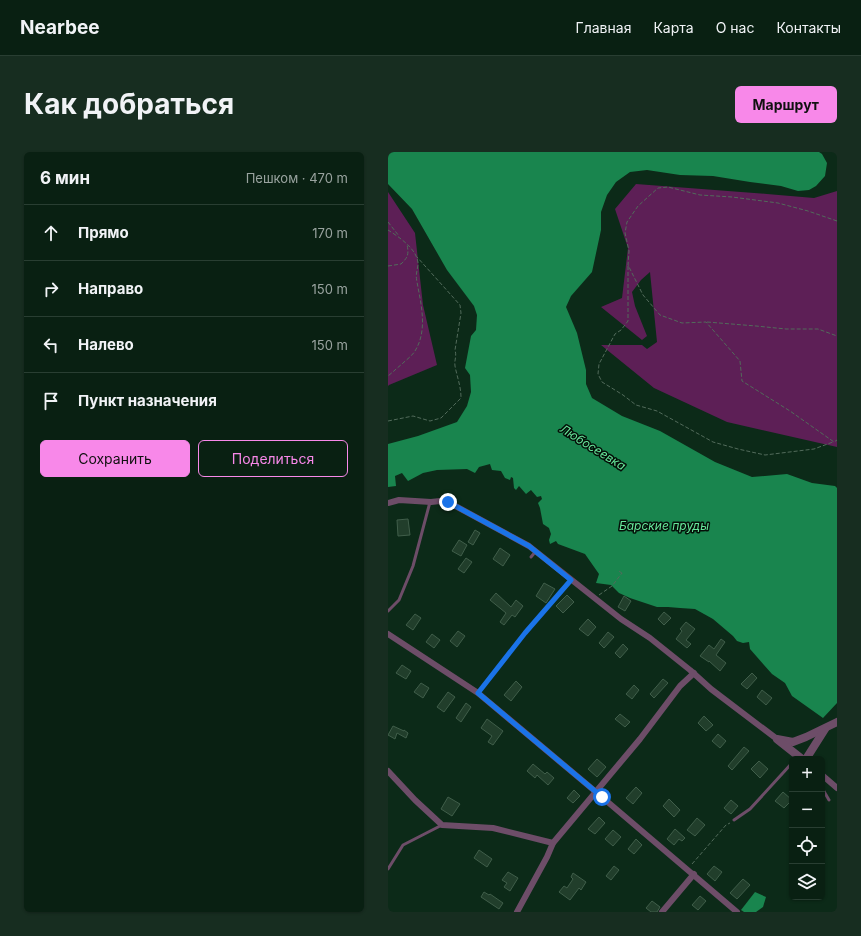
<!DOCTYPE html>
<html lang="ru">
<head>
<meta charset="utf-8">
<style>
	:root { --surface:#092012; --page:#172d20; --text:#f1f3f6; --muted:#99a39f; --line:#293e32; --accent:#f888e9 }
	body { margin:0; font-family:Inter,sans-serif; background:var(--page); color:var(--text) }
	.controls { position:absolute; right:12px; bottom:12px; display:grid; overflow:hidden; border-radius:6px; box-shadow:0 1px 3px #0004 }
	.controls button { width:36px; height:36px; display:grid; place-items:center; padding:0; border:0; border-bottom:1px solid var(--line); background:var(--surface); color:var(--text); font:20px sans-serif }
	.stop { position:absolute; width:12px; height:12px; margin:-9px; border:3px solid #1a73e8; border-radius:50%; background:#fff }
	.stop.end { background:#1a73e8; border-color:#fff; box-shadow:0 1px 4px #0008 }
	.list { margin:0; padding:0; list-style:none }
	h2 { display:flex; justify-content:space-between; align-items:center; height:52px; margin:0; padding:0 16px; font-size:17px }
	h2 small { font-size:13px; font-weight:400; color:var(--muted) }
	.list li { display:grid; grid-template-columns:26px 1fr auto; gap:12px; align-items:center; box-sizing:border-box; height:56px; padding:0 16px; border-top:1px solid var(--line) }
	.list b { display:block; font-size:15px; white-space:nowrap }
	.list em { font-size:13px; font-style:normal; color:var(--muted) }
	.actions { display:flex; gap:8px; padding:12px 16px }
	.actions a { flex:1; padding:9px 0; border:1px solid var(--accent); border-radius:6px; text-align:center; font-size:14px; color:var(--accent) }
	.actions .main { background:var(--accent); color:#111 }
	.icon { flex:none; width:22px; height:22px; fill:none; stroke:currentColor; stroke-width:2; stroke-linecap:round; stroke-linejoin:round }
	.map { position:relative; flex:none; width:449px; height:760px; overflow:hidden; border-radius:6px }
	header { display:flex; align-items:center; gap:24px; box-sizing:border-box; height:56px; padding:0 20px; background:var(--surface); border-bottom:1px solid var(--line) }
	header strong { font-size:19px }
	nav { display:flex; gap:22px; margin-inline-start:auto; font-size:14px }
	.intro { display:flex; align-items:center; justify-content:space-between; box-sizing:border-box; height:96px; padding:0 24px }
	h1 { margin:0; font-size:28px }
	.button { padding:10px 18px; border-radius:6px; background:var(--accent); color:#111; font-size:14px; font-weight:700 }
	main { display:flex; gap:24px; padding:0 24px }
	aside { flex:1; background:var(--surface); border-radius:6px; box-shadow:0 1px 3px #0004 }
	.map>svg:first-child { display:block }
	.green { fill:#5d1f56 }
	.water { fill:#19854e }
	.building { fill:#213e2b; stroke:#405e4a }
	.lines { fill:none; stroke-linecap:round; stroke-linejoin:round }
	.path { stroke:#526b5b; stroke-width:1; stroke-dasharray:4 2; stroke-linecap:butt }
	.service { stroke:#6d4d68; stroke-width:3 }
	.minor { stroke:#6d4d68; stroke-width:6 }
	.tertiary { stroke:#6d4d68; stroke-width:8 }
	.route { stroke:#1a73e8; stroke-width:5 }
	.labels { text-anchor:middle; dominant-baseline:central; stroke-width:3; stroke-linejoin:round; paint-order:stroke }
	.water-label { font-size:12px; font-style:italic; fill:#66e69a; stroke:#040f08 }
</style>
</head>
<body>
<header>
<strong>Nearbee</strong>
<nav><a>Главная</a><a>Карта</a><a>О нас</a><a>Контакты</a></nav>
</header>
<div class="intro"><h1>Как добраться</h1><a class="button">Маршрут</a></div>
<main>
<aside>
<h2>6 мин<small>Пешком · 470 m</small></h2>
<ul class="list">
<li><svg class="icon" aria-label="ahead" viewBox="0 0 24 24"><path d="M12 20V5M6 11l6-6 6 6"/></svg><div><b>Прямо</b></div><em>170 m</em></li>
<li><svg class="icon" aria-label="right" viewBox="0 0 24 24"><path d="M7 20v-9h11M14 6l5 5-5 5"/></svg><div><b>Направо</b></div><em>150 m</em></li>
<li><svg class="icon" aria-label="left" viewBox="0 0 24 24"><path d="M17 20v-9H6M10 6l-5 5 5 5"/></svg><div><b>Налево</b></div><em>150 m</em></li>
<li><svg class="icon" aria-label="arrive" viewBox="0 0 24 24"><path d="M6 21V4h12l-3 4 3 4H6"/></svg><div><b>Пункт назначения</b></div></li>
</ul>
<div class="actions"><a class="main">Сохранить</a><a>Поделиться</a></div>
</aside>
<div class="map">
<svg width="449" height="760" viewBox="0 0 449 760">
	<rect width="100%" height="100%" fill="#0c2a18"/>
	<g class="green">
		<path d="M248,32L379,42L426,46L449,39V295L339,270L266,236L213,193H254L259,197L269,190L262,120L253,128L244,140L247,154L259,184L254,188L213,155L234,146L240,96L227,57Z"/>
		<path d="M0,40L27,81L35,153L49,213L1,233L0,234Z"/>
	</g>
	<g class="water">
		<path d="M0,0H431L434,2L439,11L437,24L428,34L421,38L410,39L393,34L362,30L325,24L292,23L259,18L242,20L228,30L219,43L213,60V78L204,120L183,144L178,155L189,181L198,218V232L204,246L234,264L272,279L327,310L364,325L399,322L424,331L447,334L449,336V551L435,566L404,544L397,531L384,522L362,497L361,490L355,491L349,489L345,484L325,467L307,457L292,456L280,455H269L242,446L231,441L223,433L208,431L211,422L197,402L170,392L168,389L162,392L161,388L163,382L161,376L155,372L152,356L150,351L154,347L153,344L149,345L143,338L138,342L131,334L128,338L126,336L125,326L123,325L122,328L117,326L113,319L104,318L102,312L91,315L87,321L79,317L49,318L35,321L20,329L14,321L7,324L8,334L0,335V292L30,284L69,270L79,254L83,240L82,223L77,216L83,184L88,178L89,163L86,154L59,118L24,57L0,32Z"/>
		<path d="M367,740L378,745L375,755L368,760H356L353,758Z"/>
	</g>
	<g class="building">
		<path d="M20,367L22,383L10,384L9,368Z"/>
		<path d="M87,378L92,381L85,393L80,390Z"/>
		<path d="M71,388L79,393L73,404L64,399Z"/>
		<path d="M112,396L122,403L115,414L105,407Z"/>
		<path d="M78,406L84,410L76,421L70,417Z"/>
		<path d="M156,431L167,437L158,451L148,444Z"/>
		<path d="M108,441L123,455L128,448L135,454L127,465L124,463L116,473L112,470L118,461L102,448Z"/>
		<path d="M179,443L186,450L175,461L168,454Z"/>
		<path d="M236,444L243,449L237,459L230,455Z"/>
		<path d="M276,460L283,466L276,473L270,467Z"/>
		<path d="M27,462L33,466L25,478L18,473Z"/>
		<path d="M200,467L208,475L200,484L191,477Z"/>
		<path d="M298,470L307,477L298,488L303,492L299,496L288,487L294,479L292,477Z"/>
		<path d="M70,479L77,484L69,495L62,489Z"/>
		<path d="M220,480L226,485L216,496L211,491Z"/>
		<path d="M44,482L52,488L46,496L38,490Z"/>
		<path d="M333,487L337,490L328,503L338,511L332,519L321,509V510L312,504L321,493L326,497Z"/>
		<path d="M235,492L240,497L232,506L227,501Z"/>
		<path d="M14,513L23,519L18,527L8,521Z"/>
		<path d="M364,521L369,526L359,537L353,532Z"/>
		<path d="M275,527L280,531L266,546L262,542Z"/>
		<path d="M128,529L134,535L123,549L116,543Z"/>
		<path d="M33,531L41,536L35,546L26,540Z"/>
		<path d="M246,533L251,538L244,547L238,542Z"/>
		<path d="M374,538L384,546L378,553L369,545Z"/>
		<path d="M60,540L67,545L56,560L49,555Z"/>
		<path d="M78,551L83,555L73,570L68,566Z"/>
		<path d="M232,562L242,570L237,575L227,567Z"/>
		<path d="M316,564L325,573L318,579L310,571Z"/>
		<path d="M99,567L115,579L105,593L100,590L104,584L93,576Z"/>
		<path d="M5,574L16,579V578L20,581L18,586L9,581L7,587L0,583Z"/>
		<path d="M330,582L338,589L332,596L324,589Z"/>
		<path d="M356,595L361,599L344,618L340,614Z"/>
		<path d="M209,607L218,615L209,625L200,617Z"/>
		<path d="M371,609L380,617L372,626L363,617Z"/>
		<path d="M145,612L157,622L159,620L166,626L160,633L149,623L147,626L139,619Z"/>
		<path d="M248,635L254,641L245,652L238,646Z"/>
		<path d="M186,638L192,644L185,651L179,646Z"/>
		<path d="M395,640L404,648L396,656L387,649Z"/>
		<path d="M60,645L72,652L64,664L53,657Z"/>
		<path d="M281,647L292,658L286,665L275,654Z"/>
		<path d="M343,648L350,654L343,662L336,656Z"/>
		<path d="M211,665L217,671L207,682L200,677Z"/>
		<path d="M309,666L317,673L307,684L299,678Z"/>
		<path d="M287,677L297,686L294,689L291,687L286,693L279,687Z"/>
		<path d="M225,678L233,685L225,694L217,687Z"/>
		<path d="M248,687L254,693L246,702L240,697Z"/>
		<path d="M91,698L104,707L99,715L86,706Z"/>
		<path d="M226,714L231,718L223,728L218,724Z"/>
		<path d="M326,714L334,720L327,729L319,722Z"/>
		<path d="M120,720L130,726L122,739L116,735L119,731L114,728Z"/>
		<path d="M185,721L198,730L193,738L191,736L182,748L171,740L176,734L179,736L185,727L183,725Z"/>
		<path d="M355,727L362,733L349,747L342,741Z"/>
		<path d="M96,740L101,743L102,742L115,751L111,757L93,745Z"/>
		<path d="M312,744L318,749L310,758L304,753Z"/>
		<path d="M264,749L272,755L269,760H263L258,756Z"/>
	</g>
	<g class="lines">
		<g class="path">
			<path d="M449,69L420,59L390,51L344,45L312,43L280,35L270,36L250,54L239,70L237,81L241,99L240,113L255,143L272,163L294,171L318,170L352,209L354,229L402,259L446,290L449,288"/>
			<path d="M0,70L11,84"/>
			<path d="M0,78C11,85 29,97 30,111C30,118 27,121 29,130C33,152 40,178 27,199C24,204 18,208 14,212C9,216 5,220 0,224"/>
			<path d="M0,114L13,112C20,105 21,103 19,92"/>
			<path d="M240,114V169L233,178L227,182L211,212L210,222L214,230L235,243L248,253L269,259L325,290L350,297L377,303L426,297L445,290"/>
			<path d="M319,170L368,174L398,177H430L449,184"/>
			<path d="M0,269L25,264L42,269L53,266L73,246C73,234 69,225 67,214C66,208 69,205 67,198L73,161L72,153L29,105"/>
			<path d="M231,419L235,422"/>
			<path d="M211,443L224,434L234,421"/>
			<path d="M304,712L338,673L342,671"/>
		</g>
		<g class="service">
			<path d="M143,405L148,399"/>
			<path d="M0,459L11,448L25,414L42,350"/>
			<path d="M90,541L137,481L183,428"/>
			<path d="M434,636L441,648"/>
			<path d="M346,668L362,657L404,611"/>
			<path d="M0,717L15,693L54,673"/>
		</g>
		<g class="minor">
			<path d="M0,351L11,348L43,350L52,349L60,350L141,394L233,467L262,486L302,518L323,537L389,587"/>
			<path d="M0,482L90,541L208,640L349,760"/>
			<path d="M0,619L27,648L54,673L105,676L165,691"/>
			<path d="M434,623L449,636"/>
			<path d="M129,760L159,705L165,691L252,587L292,534L306,521"/>
			<path d="M274,760L306,722"/>
		</g>
		<g class="tertiary">
			<path d="M389,587L405,590L418,585L449,570"/>
			<path d="M390,588L414,607"/>
			<path d="M418,607L437,577"/>
		</g>
	</g>
	<g class="lines">
		<path class="route" d="M60,350L141,394L183,428L137,481L90,541L214,645"/>
	</g>
	<g class="labels">
		<g class="water-label">
			<text transform="translate(205 295) rotate(32)">Любосеевка</text>
			<text x="276" y="373">Барские пруды</text>
		</g>
	</g>
</svg>
<div class="controls">
<button>+</button>
<button>−</button>
<button><svg class="icon" aria-label="locate" viewBox="0 0 24 24"><circle cx="12" cy="12" r="6"/><path d="M12 2v4M12 18v4M2 12h4M18 12h4"/></svg></button>
<button><svg class="icon" aria-label="layers" viewBox="0 0 24 24"><path d="M12 4l9 5-9 5-9-5zM3 14l9 5 9-5"/></svg></button>
</div>
<div class="stop" style="left:214px;top:645px"></div>
<div class="stop end" style="left:60px;top:350px"></div>
</div>
</main>
</body>
</html>
